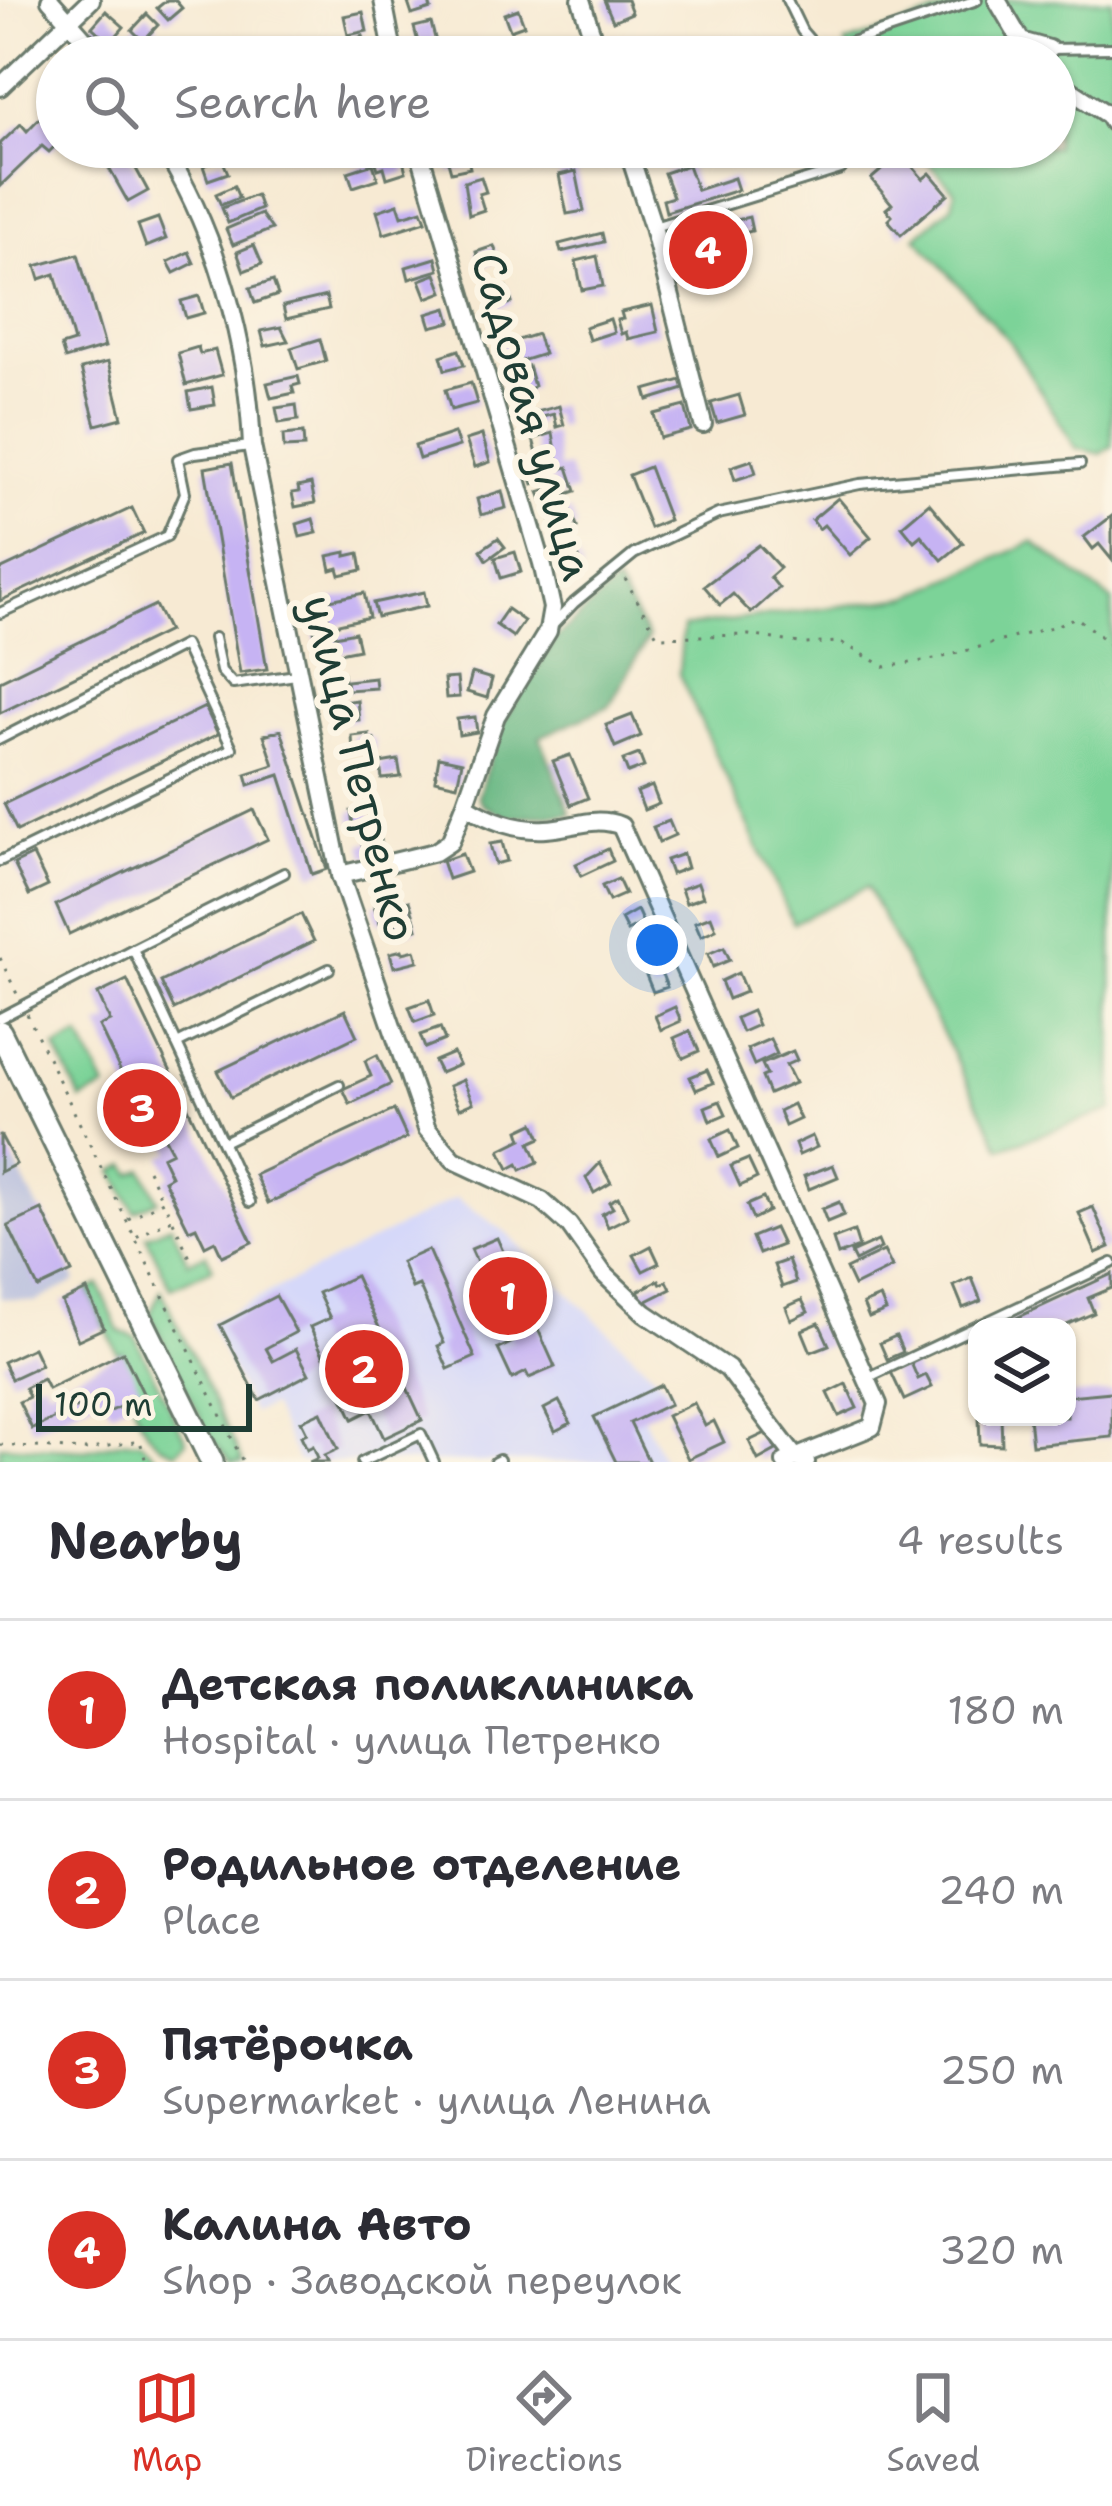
<!DOCTYPE html>
<html lang="en">
<head>
<meta charset="utf-8">
<style>
	:root { --surface:#fff; --page:#f2f2f3; --text:#2b2b33; --muted:#7c7c81; --line:#e1e1e2; --accent:#d93025 }
	body { margin:0; font-family:"Shantell Sans",sans-serif; background:var(--page); color:var(--text) }
	.controls { position:absolute; right:36px; bottom:36px; display:grid; overflow:hidden; border-radius:24px; box-shadow:0 3px 9px #0004 }
	.controls button { width:108px; height:108px; display:grid; place-items:center; padding:0; border:0; border-bottom:3px solid var(--line); background:var(--surface); color:var(--text); font:60px sans-serif }
	.scale { position:absolute; left:36px; bottom:30px; width:216px; box-sizing:border-box; padding-left:12px; border:6px solid #1f3d34; border-top:0; font-size:33px; line-height:42px; white-space:nowrap; color:#1f3d34; -webkit-text-stroke:9px #fcf5e5; paint-order:stroke }
	.you { position:absolute; left:657px; top:945px; width:42px; height:42px; margin:-30px; border:9px solid #fff; border-radius:50%; background:#1a73e8; box-shadow:0 0 0 18px #1a73e833 }
	.badge { display:grid; place-items:center; width:78px; height:78px; border-radius:50%; background:var(--accent); color:#fff; font-size:39px; font-weight:700 }
	.pin { position:absolute; translate:-50% -50%; border:6px solid #fff; box-shadow:0 3px 12px #0006 }
	.list { margin:0; padding:0; list-style:none }
	h2 { display:flex; justify-content:space-between; align-items:center; height:156px; margin:0; padding:0 48px; font-size:51px }
	h2 small { font-size:39px; font-weight:400; color:var(--muted) }
	.list li { display:grid; grid-template-columns:78px 1fr auto; gap:36px; align-items:center; box-sizing:border-box; height:180px; padding:0 48px; border-top:3px solid var(--line) }
	.list b { display:block; font-size:45px; white-space:nowrap }
	.list p { margin:0; font-size:39px; white-space:nowrap; color:var(--muted) }
	.list em { font-size:39px; font-style:normal; color:var(--muted) }
	.icon { flex:none; width:66px; height:66px; fill:none; stroke:currentColor; stroke-width:2; stroke-linecap:round; stroke-linejoin:round }
	.map { position:relative; flex:none; width:1112px; height:1462px; overflow:hidden }
	.search { position:absolute; background:var(--surface); box-shadow:0 3px 9px #0004; left:36px; right:36px; top:36px; height:132px; display:flex; align-items:center; gap:30px; box-sizing:border-box; padding:0 42px; border-radius:66px; color:var(--muted); font-size:45px }
	.sheet { height:876px; background:var(--surface) }
	nav { display:flex; justify-content:space-around; align-items:center; box-sizing:border-box; height:168px; border-top:3px solid var(--line); background:var(--surface); font-size:33px; color:var(--muted) }
	nav a { display:grid; justify-items:center; gap:6px }
	nav .on { color:var(--accent) }
	.map>svg:first-child { display:block }
	.built { fill:#d5d8f9 }
	.industrial { fill:#bdc3de }
	.green { fill:#7bd398; stroke:#4d8866; stroke-width:3 }
	.forest { fill:#64b580; stroke:#42795a; stroke-width:3 }
	.building { fill:#c6b3f3 }
	.lines { fill:none; stroke-linecap:round; stroke-linejoin:round }
	.service-casing { stroke:#6b7a6c; stroke-width:14 }
	.minor-casing { stroke:#6b7a6c; stroke-width:22 }
	.tertiary-casing { stroke:#6b7a6c; stroke-width:27 }
	.path { stroke:#6b7a6c; stroke-width:3; stroke-dasharray:3 9; stroke-linecap:butt }
	.service { stroke:#fff; stroke-width:8 }
	.minor { stroke:#fff; stroke-width:16 }
	.tertiary { stroke:#fff; stroke-width:21 }
	.labels { text-anchor:middle; dominant-baseline:central; stroke-width:12; stroke-linejoin:round; paint-order:stroke }
	.street-label { font-size:45px; fill:#1f3d34; stroke:#fcf5e5 }
</style>
</head>
<body>
<div class="map">
<svg width="1112" height="1462" viewBox="0 0 1112 1462">
	<rect width="100%" height="100%" fill="#fcf5e5"/>
	<filter id="ink" filterUnits="userSpaceOnUse"><feTurbulence type="fractalNoise" baseFrequency=".00833" numOctaves="2"/><feDisplacementMap in="SourceGraphic" scale="24" xChannelSelector="R" yChannelSelector="G"/><feConvolveMatrix kernelMatrix="1 2 1 2 8 2 1 2 1" color-interpolation-filters="sRGB"/></filter>
	<filter id="wash" filterUnits="userSpaceOnUse"><feTurbulence type="fractalNoise" baseFrequency=".004" numOctaves="4" result="noise"/><feDisplacementMap in="SourceGraphic" scale="48" xChannelSelector="R" yChannelSelector="G"/><feGaussianBlur stdDeviation="2.7" result="paint"/><feColorMatrix in="noise" values="0 0 0 0 0 0 0 0 0 0 0 0 0 0 0 0 0 1.4 0 .05"/><feComposite in="paint" operator="in"/></filter>
	<g filter="url(#wash)">
		<rect width="100%" height="100%" fill="#f7ead3"/>
		<path class="built" d="M456,1198L503,1230L674,1394L641,1412L664,1462H298L271,1406L252,1413L209,1323Z"/>
		<path class="industrial" d="M0,1134L76,1281L35,1302L0,1298Z"/>
		<g class="green">
			<path d="M977,0H1112V446L1101,454L1076,448L1009,341L916,237L952,206L955,191L914,147H1055V57H850L846,44Z"/>
			<path d="M1033,542L1112,601V1110L1001,1148L867,887L793,923L679,674L683,627L909,597Z"/>
			<path d="M80,1036L106,1088L81,1100L56,1048Z"/>
			<path d="M127,1165L132,1174L143,1169L158,1200L134,1211L114,1171Z"/>
			<path d="M171,1225L188,1262L206,1254L213,1268L171,1288L146,1236Z"/>
			<path d="M99,1285L119,1331L135,1337L186,1441L177,1452C136,1443 129,1388 123,1352L118,1354L88,1290Z"/>
			<path d="M161,1290L243,1462H231L210,1437L150,1314Z"/>
			<path d="M125,1441H140L161,1462H0V1445L85,1450Z"/>
		</g>
		<path class="forest" d="M616,583L648,638L609,706L540,737L571,814L507,817L483,805L478,796L500,727L556,638Z"/>
		<g id="blocks">
			<g class="building">
				<path d="M167,0H175L182,8L168,20L157,8Z"/>
				<path d="M416,0H428L431,9L412,15L408,3Z"/>
				<path d="M604,0H627L632,13L613,21Z"/>
				<path d="M518,9L524,25L510,30L504,14Z"/>
				<path d="M106,11L124,27L110,43L92,27Z"/>
				<path d="M363,12L367,31L348,35L344,16Z"/>
				<path d="M147,14L158,25L143,41L132,30Z"/>
				<path d="M431,23L436,42L419,46L414,27Z"/>
				<path d="M363,36L366,45L343,53L340,44Z"/>
				<path d="M638,37L647,57H623L618,46Z"/>
				<path d="M57,100V144L49,152L42,146L0,186V144L21,124L27,131Z"/>
				<path d="M400,149L406,172L387,178L384,167L378,169L374,157Z"/>
				<path d="M127,152L148,191L128,202L106,163Z"/>
				<path d="M901,153L923,179L930,173L948,194L901,235L888,220L892,216L886,209L892,204L871,179Z"/>
				<path d="M467,154L470,168L451,172L447,158Z"/>
				<path d="M222,159L228,173L208,180L203,166Z"/>
				<path d="M373,164L378,179L353,187L348,172Z"/>
				<path d="M688,165L697,190L734,178L738,190L666,212L663,200L673,197L664,173Z"/>
				<path d="M576,171L584,211L567,214L559,175Z"/>
				<path d="M481,177L486,192L479,194L484,210L469,215L464,182Z"/>
				<path d="M234,186L239,198L221,205L216,194Z"/>
				<path d="M256,195L261,209L228,223L222,208Z"/>
				<path d="M398,204L402,216L422,210L426,221L384,234L377,211Z"/>
				<path d="M261,214L272,229L233,245L226,229Z"/>
				<path d="M749,217L752,231L720,239L734,274L702,282L694,247L680,250L676,234Z"/>
				<path d="M158,218L166,239L146,247L138,225Z"/>
				<path d="M602,233L604,242L561,252L559,244Z"/>
				<path d="M254,245L262,264L244,271L237,252Z"/>
				<path d="M494,246L499,260L480,266L476,252Z"/>
				<path d="M189,252L194,263L174,273L168,262Z"/>
				<path d="M78,254L105,347L65,359L61,346L74,342L55,274L40,279L36,266Z"/>
				<path d="M597,256L603,286L582,290L576,261Z"/>
				<path d="M436,258L439,270L409,279L406,267Z"/>
				<path d="M436,274L443,292L427,298L420,280Z"/>
				<path d="M273,281L278,295L255,303L250,288Z"/>
				<path d="M507,287L512,303L495,308L490,292Z"/>
				<path d="M199,296L204,313L186,318L181,301Z"/>
				<path d="M326,296L329,309L286,319L283,306Z"/>
				<path d="M652,305L658,332L628,339L626,332L621,334L617,320L623,319L621,312Z"/>
				<path d="M447,308L451,322L431,327L427,314Z"/>
				<path d="M610,319L614,332L589,340L585,327Z"/>
				<path d="M281,327L288,341L265,346L261,331Z"/>
				<path d="M537,334L544,354L509,365L502,345Z"/>
				<path d="M320,339L326,361L298,369L291,348Z"/>
				<path d="M198,347L200,354L215,350L222,375L186,385L178,353Z"/>
				<path d="M459,350L464,365L445,370L441,356Z"/>
				<path d="M108,362L122,418L96,425L81,369Z"/>
				<path d="M528,366L534,386L530,390L517,391L511,372Z"/>
				<path d="M298,376L300,384L292,386L294,393L271,398L267,383Z"/>
				<path d="M681,380L684,389L648,400L645,390Z"/>
				<path d="M471,383L477,403L451,410L445,390Z"/>
				<path d="M212,387L215,405L191,409L188,392Z"/>
				<path d="M739,395L745,415L717,423L711,403Z"/>
				<path d="M296,405L298,420L279,423L276,408Z"/>
				<path d="M559,406L564,425L557,427L554,414L538,418L539,424H520L518,417Z"/>
				<path d="M685,406L691,430L660,438L654,414Z"/>
				<path d="M303,433L304,447L284,448L283,435Z"/>
				<path d="M454,433L459,446L419,459L415,446Z"/>
				<path d="M553,433L559,469L568,467L576,491L543,502L539,492L554,487L551,478L533,484L527,465L539,461L533,439Z"/>
				<path d="M482,435L490,462L475,467L466,440Z"/>
				<path d="M752,460L756,473L735,480L731,467Z"/>
				<path d="M232,463L267,669L240,673L205,468Z"/>
				<path d="M649,467L669,520L650,528L629,475Z"/>
				<path d="M311,484L315,503L295,507L292,493L299,492L298,487Z"/>
				<path d="M502,491L506,508L481,515L477,499Z"/>
				<path d="M838,498L871,537L850,555L824,525L819,529L812,520Z"/>
				<path d="M929,503L963,543L942,560L921,535L914,541L902,526Z"/>
				<path d="M132,508L144,533L0,601V570Z"/>
				<path d="M571,511L577,527L555,534L550,518Z"/>
				<path d="M1112,516V560L1099,544L1093,549L1084,537Z"/>
				<path d="M313,519L317,533L300,537L297,524Z"/>
				<path d="M498,538L505,547L487,560L481,550Z"/>
				<path d="M759,545L780,568L770,577L779,588L751,613L733,594L720,605L704,586Z"/>
				<path d="M346,552V556L359,553L362,570L340,575L338,568L331,570L328,556Z"/>
				<path d="M515,552L521,572L501,578L495,558Z"/>
				<path d="M571,557L572,560L579,558L583,570L564,575L560,560Z"/>
				<path d="M424,592L427,606L377,617L373,603Z"/>
				<path d="M364,593L369,617L330,626L325,601Z"/>
				<path d="M155,605L168,631L0,713V681Z"/>
				<path d="M507,609L524,621L513,637L496,625Z"/>
				<path d="M333,626L335,636L355,632L359,649L319,657L314,630Z"/>
				<path d="M343,673L345,692L324,694L322,675Z"/>
				<path d="M472,673L492,679L487,698L467,692Z"/>
				<path d="M375,678L376,688L347,690L346,681Z"/>
				<path d="M457,678L459,697L446,698L444,679Z"/>
				<path d="M357,700L359,720L330,723L328,704Z"/>
				<path d="M205,707L218,734L17,831L4,804Z"/>
				<path d="M632,715L641,736L615,747L606,725Z"/>
				<path d="M475,717L477,732L459,735L457,719Z"/>
				<path d="M281,730L327,869L312,874L280,775L249,785L246,774L274,765L264,735Z"/>
				<path d="M369,734V739H374L375,749L353,751L352,736Z"/>
				<path d="M639,754L644,767L628,773L623,760Z"/>
				<path d="M570,755L588,798L571,805L553,761Z"/>
				<path d="M439,757L462,762L457,785L435,780Z"/>
				<path d="M398,760L401,777L382,779L380,763Z"/>
				<path d="M652,786L659,804L644,810L637,792Z"/>
				<path d="M368,809L370,822L353,825L351,811Z"/>
				<path d="M254,810L268,839L69,934L56,905Z"/>
				<path d="M669,821L675,835L659,842L653,827Z"/>
				<path d="M380,839L383,853L365,857L362,844Z"/>
				<path d="M502,842L507,861L495,864L490,844Z"/>
				<path d="M608,849L613,861L581,876L576,864Z"/>
				<path d="M462,854L469,872L448,879L442,861Z"/>
				<path d="M683,854L687,868L671,874L666,860Z"/>
				<path d="M33,855L48,886L29,895L14,864Z"/>
				<path d="M618,879L625,894L609,901L602,886Z"/>
				<path d="M698,883L703,897L686,903L681,889Z"/>
				<path d="M409,901L413,913L379,923L374,905L381,903L383,909Z"/>
				<path d="M637,910L643,923L627,931L621,919Z"/>
				<path d="M301,914L314,941L174,1009L161,982Z"/>
				<path d="M711,916L716,929L701,936L695,922Z"/>
				<path d="M414,917L417,929L398,934L395,922Z"/>
				<path d="M648,941L655,956L640,963L633,949Z"/>
				<path d="M724,947L730,960L713,967L708,954Z"/>
				<path d="M402,950L403,953L415,950L418,961L394,967L390,953Z"/>
				<path d="M660,969L667,987L653,992L646,975Z"/>
				<path d="M738,973L746,992L728,999L721,981Z"/>
				<path d="M127,980L252,1242L222,1256L215,1241L205,1246L196,1227L189,1230L164,1180L171,1176L162,1157L172,1152L158,1125L148,1129L99,1026L110,1021L98,994Z"/>
				<path d="M429,1000L434,1015L415,1022L409,1007Z"/>
				<path d="M675,1007L681,1021L661,1030L655,1016Z"/>
				<path d="M345,1010L357,1036L231,1097L218,1071Z"/>
				<path d="M752,1011L758,1025L742,1032L736,1018Z"/>
				<path d="M440,1028L445,1040L425,1048L420,1035Z"/>
				<path d="M690,1031L699,1051L683,1058L674,1038Z"/>
				<path d="M770,1039L777,1054L754,1065L747,1049Z"/>
				<path d="M793,1051L797,1060L786,1065L795,1083L769,1094L762,1077L767,1075L762,1064Z"/>
				<path d="M453,1053L459,1065L440,1073L434,1061Z"/>
				<path d="M377,1055L391,1084L350,1104L343,1089L371,1076L365,1061Z"/>
				<path d="M707,1070L713,1083L696,1090L690,1077Z"/>
				<path d="M463,1080L473,1103L459,1109L449,1086Z"/>
				<path d="M720,1101L726,1114L710,1121L705,1107Z"/>
				<path d="M793,1104L800,1119L785,1126L779,1111Z"/>
				<path d="M394,1110L407,1138L268,1203L255,1175Z"/>
				<path d="M534,1123L541,1138L530,1143L538,1162L521,1170L518,1164L509,1169L500,1150L522,1139L519,1130Z"/>
				<path d="M730,1130L738,1148L719,1157L711,1139Z"/>
				<path d="M0,1134L16,1164L0,1172Z"/>
				<path d="M812,1136L817,1147L799,1155L795,1144Z"/>
				<path d="M748,1159L757,1178L740,1186L731,1166Z"/>
				<path d="M600,1163L611,1183L594,1193L586,1178Z"/>
				<path d="M833,1165L838,1177L809,1189L804,1176Z"/>
				<path d="M618,1197L628,1217L608,1227L602,1214L613,1208L609,1202Z"/>
				<path d="M763,1198L769,1211L753,1219L747,1205Z"/>
				<path d="M839,1202L844,1215L827,1222L822,1209Z"/>
				<path d="M1093,1207L1110,1247L1096,1253L1079,1213Z"/>
				<path d="M42,1210L72,1272L38,1288L8,1226Z"/>
				<path d="M774,1228L782,1245L759,1254L752,1237Z"/>
				<path d="M854,1231L859,1247L838,1255L833,1239Z"/>
				<path d="M497,1238L555,1367L529,1378L526,1372L512,1379L498,1349L513,1342L471,1249Z"/>
				<path d="M878,1241L881,1248L855,1261L851,1253Z"/>
				<path d="M651,1246L659,1263L643,1271L634,1255Z"/>
				<path d="M428,1250L475,1357L448,1369L438,1346L444,1343L419,1285L412,1288L401,1262Z"/>
				<path d="M884,1251L892,1267L854,1286L846,1269Z"/>
				<path d="M788,1260L796,1282L782,1287L774,1265Z"/>
				<path d="M1112,1274V1288L1088,1298L1094,1313L1062,1327H997Z"/>
				<path d="M355,1276L422,1420L384,1438L371,1410L353,1419L310,1327L330,1318L318,1293Z"/>
				<path d="M972,1278L981,1301L963,1308L954,1286Z"/>
				<path d="M659,1280L661,1284L667,1281L671,1289L645,1302L638,1291Z"/>
				<path d="M87,1290L104,1328L78,1340L62,1302Z"/>
				<path d="M276,1296L296,1332L266,1348L273,1361L296,1349L309,1374L259,1400L220,1325Z"/>
				<path d="M880,1297L886,1311L869,1318L863,1304Z"/>
				<path d="M802,1300L808,1312L791,1320L786,1307Z"/>
				<path d="M819,1323L829,1345L811,1352L802,1330Z"/>
				<path d="M896,1336L903,1352L887,1359L880,1343Z"/>
				<path d="M33,1348L41,1365L11,1379L3,1362Z"/>
				<path d="M123,1352L144,1395L111,1411L103,1395L32,1429L19,1402L29,1397L25,1388L43,1379L48,1389Z"/>
				<path d="M911,1363L918,1379L926,1375L932,1387L904,1400L891,1372Z"/>
				<path d="M846,1384L857,1408L839,1416L828,1393Z"/>
				<path d="M661,1385L670,1404L630,1423L649,1462H616L594,1417Z"/>
				<path d="M1112,1392V1437L1032,1445L1029,1417H1067V1396Z"/>
				<path d="M559,1401L571,1423L555,1431L544,1409Z"/>
				<path d="M694,1403L705,1426L714,1421L724,1442L688,1459L667,1416Z"/>
				<path d="M321,1412L338,1449L325,1455L328,1462H309L318,1458L313,1446L307,1449L301,1436L307,1433L301,1421Z"/>
				<path d="M979,1417H1001L1002,1445L980,1444Z"/>
				<path d="M768,1432L776,1450L758,1460L749,1441Z"/>
			</g>
		</g>
	</g>
	<g filter="url(#ink)">
		<use href="#blocks" fill-opacity="0" stroke="#6b7a6c" stroke-width="3"/>
		<g class="lines">
			<g class="service-casing">
				<g id="service">
					<path d="M787,0L802,31L815,46L837,47L977,0"/>
					<path d="M1049,49L1112,48"/>
					<path d="M654,227L841,169"/>
					<path d="M0,613L167,536L185,493L178,459L195,453L250,446"/>
					<path d="M553,625L574,603L634,554L718,514L860,484L1080,464"/>
					<path d="M214,638L221,671L233,684L296,675"/>
					<path d="M0,739L184,645L232,748L0,861"/>
					<path d="M133,949L284,873"/>
					<path d="M0,1018L133,949L250,1202"/>
					<path d="M177,1044L329,969"/>
					<path d="M223,1142L339,1085"/>
					<path d="M869,1377L1112,1263"/>
					<path d="M362,1462L421,1434L434,1462"/>
					<path d="M495,1462L499,1460"/>
				</g>
			</g>
			<g class="minor-casing">
				<g id="minor">
					<path d="M50,0L100,57"/>
					<path d="M383,0L394,57"/>
					<path d="M581,0L599,57"/>
					<path d="M997,0L1021,41L1049,49"/>
					<path d="M1055,80L1108,115L1112,122"/>
					<path d="M0,87L91,0"/>
					<path d="M163,147C217,233 248,345 252,446L340,875L427,1129L454,1160L542,1201L569,1225L603,1273L645,1313L728,1369L795,1457L806,1462"/>
					<path d="M418,147L542,563L552,608L548,631L496,716L465,805C490,820 516,831 546,829C572,828 595,815 621,826L878,1404L872,1427L785,1462"/>
					<path d="M627,147L653,227L703,424"/>
					<path d="M340,875L435,852L450,842L465,805"/>
				</g>
			</g>
			<g class="tertiary-casing">
				<path id="tertiary" d="M0,1032L212,1462"/>
			</g>
			<g class="path">
				<path d="M625,579L658,637L749,635L805,644L840,642L886,667L940,658L1055,626L1076,617L1112,646"/>
				<path d="M0,958L17,994"/>
				<path d="M27,1014L243,1462"/>
				<path d="M148,1170L162,1200"/>
				<path d="M128,1219L163,1201L172,1219L136,1237"/>
				<path d="M173,1221L190,1258"/>
				<path d="M0,1445L85,1450L140,1441L146,1462"/>
			</g>
			<use href="#service" class="service"/>
			<use href="#minor" class="minor"/>
			<use href="#tertiary" class="tertiary"/>
		</g>
	</g>
	<g class="labels">
		<g class="street-label">
			<text transform="translate(533 416) rotate(74)">Садовая улица</text>
			<text transform="translate(360 768) rotate(76)">улица Петренко</text>
		</g>
	</g>
</svg>
<div class="controls">
<button><svg class="icon" aria-label="layers" viewBox="0 0 24 24"><path d="M12 4l9 5-9 5-9-5zM3 14l9 5 9-5"/></svg></button>
</div>
<div class="scale">100 m</div>
<div class="you"></div>
<div class="pin badge" style="left:508px;top:1296px">1</div>
<div class="pin badge" style="left:364px;top:1369px">2</div>
<div class="pin badge" style="left:142px;top:1108px">3</div>
<div class="pin badge" style="left:708px;top:250px">4</div>
<div class="search"><svg class="icon" aria-label="search" viewBox="0 0 24 24"><circle cx="10" cy="10" r="6"/><path d="M15 15l6 6"/></svg>Search here</div>
</div>
<section class="sheet">
<h2>Nearby<small>4 results</small></h2>
<ul class="list">
<li><span class="badge">1</span><div><b>Детская поликлиника</b><p>Hospital · улица Петренко</p></div><em>180 m</em></li>
<li><span class="badge">2</span><div><b>Родильное отделение</b><p>Place</p></div><em>240 m</em></li>
<li><span class="badge">3</span><div><b>Пятёрочка</b><p>Supermarket · улица Ленина</p></div><em>250 m</em></li>
<li><span class="badge">4</span><div><b>Калина Авто</b><p>Shop · Заводской переулок</p></div><em>320 m</em></li>
</ul>
</section>
<nav>
<a class="on"><svg class="icon" aria-label="map" viewBox="0 0 24 24"><path d="M3 6l6-2 6 2 6-2v14l-6 2-6-2-6 2zM9 4v14M15 6v14"/></svg>Map</a>
<a><svg class="icon" aria-label="directions" viewBox="0 0 24 24"><path d="M12 3l9 9-9 9-9-9zM9 14v-3h6M13 9l2 2-2 2"/></svg>Directions</a>
<a><svg class="icon" aria-label="saved" viewBox="0 0 24 24"><path d="M7 4h10v16l-5-4-5 4z"/></svg>Saved</a>
</nav>
</body>
</html>
